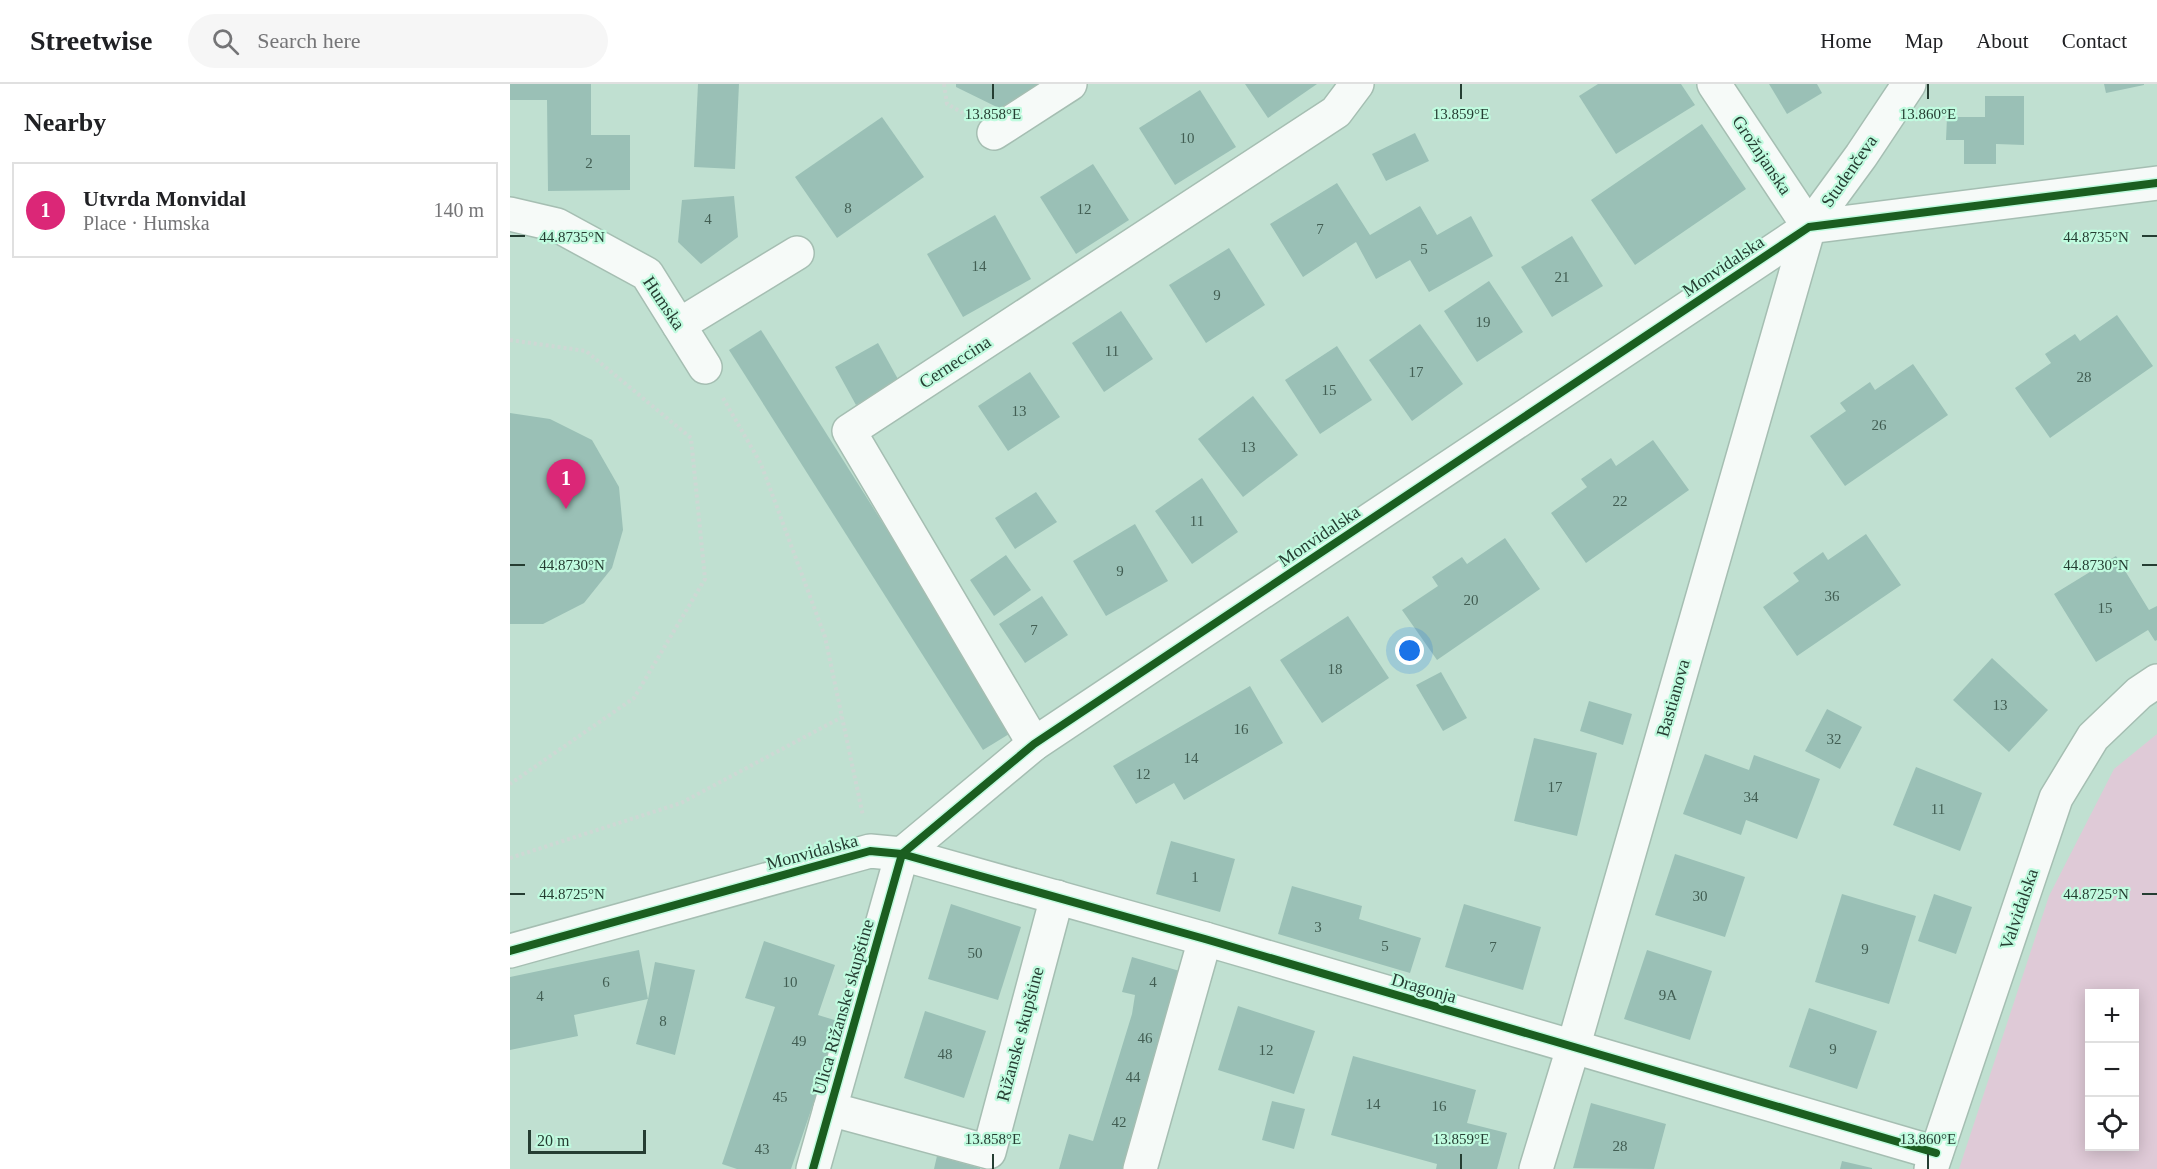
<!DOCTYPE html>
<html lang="en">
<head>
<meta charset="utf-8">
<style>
	:root { --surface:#fff; --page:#f6f6f6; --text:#202124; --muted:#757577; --line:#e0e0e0; --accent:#db2777 }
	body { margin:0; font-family:Georgia,serif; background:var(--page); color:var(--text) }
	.controls { position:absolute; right:18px; bottom:18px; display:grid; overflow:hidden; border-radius:0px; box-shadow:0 3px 15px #0003 }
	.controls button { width:54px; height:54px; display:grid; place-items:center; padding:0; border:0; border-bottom:2px solid var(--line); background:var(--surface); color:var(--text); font:30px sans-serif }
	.scale { position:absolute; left:18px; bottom:15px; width:118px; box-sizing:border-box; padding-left:6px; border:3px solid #253d32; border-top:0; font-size:16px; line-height:21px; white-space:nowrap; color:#253d32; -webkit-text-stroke:4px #c0fbdf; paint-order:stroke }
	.you { position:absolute; left:900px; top:567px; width:21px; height:21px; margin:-15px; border:4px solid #fff; border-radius:50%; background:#1a73e8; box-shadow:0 0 0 9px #1a73e833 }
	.badge { display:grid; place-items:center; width:39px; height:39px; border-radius:50%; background:var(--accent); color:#fff; font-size:20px; font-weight:700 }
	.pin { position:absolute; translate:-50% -50px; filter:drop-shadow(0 2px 3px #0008) }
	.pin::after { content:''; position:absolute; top:32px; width:21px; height:18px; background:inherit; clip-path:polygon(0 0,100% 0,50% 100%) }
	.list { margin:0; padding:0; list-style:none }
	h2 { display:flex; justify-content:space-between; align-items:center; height:78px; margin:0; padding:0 24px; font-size:26px }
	h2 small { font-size:20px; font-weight:400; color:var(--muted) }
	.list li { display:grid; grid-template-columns:39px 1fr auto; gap:18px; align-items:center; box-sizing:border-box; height:96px; margin:0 12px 12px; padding:0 12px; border:2px solid var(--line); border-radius:0px }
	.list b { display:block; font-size:22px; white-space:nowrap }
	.list p { margin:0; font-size:20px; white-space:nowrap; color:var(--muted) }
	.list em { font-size:20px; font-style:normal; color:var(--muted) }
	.icon { flex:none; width:33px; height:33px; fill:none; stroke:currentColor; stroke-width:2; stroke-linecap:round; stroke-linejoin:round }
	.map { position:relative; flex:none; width:1647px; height:1085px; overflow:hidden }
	header { display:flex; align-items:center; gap:36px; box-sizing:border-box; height:84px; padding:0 30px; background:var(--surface); border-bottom:2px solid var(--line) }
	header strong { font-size:28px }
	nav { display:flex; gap:33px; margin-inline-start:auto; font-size:21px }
	.search { width:420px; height:54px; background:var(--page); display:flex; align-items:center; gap:15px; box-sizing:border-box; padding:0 21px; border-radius:33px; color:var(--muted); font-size:22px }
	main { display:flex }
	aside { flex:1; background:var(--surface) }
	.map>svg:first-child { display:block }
	.grass { fill:#dfcad7; fill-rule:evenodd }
	.building { fill:#9ac0b6 }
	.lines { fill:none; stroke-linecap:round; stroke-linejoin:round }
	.minor-casing { stroke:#a5beb2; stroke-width:36 }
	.path { stroke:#ced8d4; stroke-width:4; stroke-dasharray:3 3; stroke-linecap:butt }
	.minor { stroke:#f6faf8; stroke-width:33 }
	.cycleway-casing { stroke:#c0fbdf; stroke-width:11 }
	.cycleway { stroke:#1b5e20; stroke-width:8 }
	.ticks { fill:none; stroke:#253d32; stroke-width:2 }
	.labels { text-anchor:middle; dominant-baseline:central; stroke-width:4.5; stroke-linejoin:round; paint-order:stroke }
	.number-label { font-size:15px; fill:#425e53 }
	.street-label { font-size:18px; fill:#253d32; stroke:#c0fbdf }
	.ticks-label { font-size:15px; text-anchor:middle; fill:#253d32; stroke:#c0fbdf; stroke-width:4.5; stroke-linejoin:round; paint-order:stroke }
</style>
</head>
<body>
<header>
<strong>Streetwise</strong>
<div class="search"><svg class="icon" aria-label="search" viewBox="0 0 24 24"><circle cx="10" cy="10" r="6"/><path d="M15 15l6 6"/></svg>Search here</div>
<nav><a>Home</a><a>Map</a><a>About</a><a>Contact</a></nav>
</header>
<main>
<aside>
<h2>Nearby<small></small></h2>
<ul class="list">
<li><span class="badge">1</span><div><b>Utvrda Monvidal</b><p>Place · Humska</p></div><em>140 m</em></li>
</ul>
</aside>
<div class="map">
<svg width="1647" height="1085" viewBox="0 0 1647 1085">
	<rect width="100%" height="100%" fill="#c0e0d1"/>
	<path class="grass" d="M1647,650V1085H1449L1539,812L1604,685ZM1580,910H1624V1062H1580Z"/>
	<g class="building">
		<path d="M0,0H81V51H120V106L38,107L37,16H0Z"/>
		<path d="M188,0H229L225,85L184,83Z"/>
		<path d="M446,0H535L495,27L446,3Z"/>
		<path d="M735,0H807L758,34Z"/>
		<path d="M1088,0H1171L1185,21L1106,70L1069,12Z"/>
		<path d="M1259,0H1307L1312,9L1277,30Z"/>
		<path d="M1594,0H1634V1L1596,9Z"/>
		<path d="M690,6L726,63L665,101L629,44Z"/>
		<path d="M1475,12H1514V61L1486,60V80H1454V56H1436L1437,33H1475Z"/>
		<path d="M372,33L414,93L327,154L285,93Z"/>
		<path d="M1192,40L1236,105L1125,181L1081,116Z"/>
		<path d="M905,49L919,77L876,97L862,70Z"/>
		<path d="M583,80L619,136L566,170L530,113Z"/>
		<path d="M827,99L860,151L910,122L927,151L961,132L983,172L919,208L900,176L866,195L846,158L793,193L760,140Z"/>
		<path d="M224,112L228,153L191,180L168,158L172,116Z"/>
		<path d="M485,131L521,195L453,233L417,170Z"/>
		<path d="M1062,152L1093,202L1042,233L1011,183Z"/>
		<path d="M719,164L755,221L696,259L659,201Z"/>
		<path d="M979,197L1013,248L967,278L934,227Z"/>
		<path d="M611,227L643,275L594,308L562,259Z"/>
		<path d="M1607,231L1643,282L1540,354L1505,304L1541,279L1535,270L1565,250L1570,257Z"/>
		<path d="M910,240L953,300L902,337L859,276Z"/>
		<path d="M251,246L504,647L473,666L219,266Z"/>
		<path d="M368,259L389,297L346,321L325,283Z"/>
		<path d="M827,262L862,316L810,350L775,296Z"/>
		<path d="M1403,280L1438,331L1335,402L1300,352L1336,327L1330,319L1360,298L1365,306Z"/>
		<path d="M520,288L550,333L498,367L468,322Z"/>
		<path d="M743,312L788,371L733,413L688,355Z"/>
		<path d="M0,329L40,335L82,356L109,403L113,446L102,484L74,519L33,540H0Z"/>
		<path d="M1143,356L1179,406L1076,479L1041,429L1077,403L1071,395L1101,374L1106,382Z"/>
		<path d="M692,394L728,448L682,480L645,427Z"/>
		<path d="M526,408L547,438L505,465L485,434Z"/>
		<path d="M625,440L658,497L596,532L563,477Z"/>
		<path d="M1356,450L1391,501L1287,572L1253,523L1289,497L1283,489L1313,468L1318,476Z"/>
		<path d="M995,454L1030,505L927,576L892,526L928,502L922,493L952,473L957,480Z"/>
		<path d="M496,471L521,506L484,532L460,496Z"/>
		<path d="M1606,472L1639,526L1647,522V556L1645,557L1638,546L1586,578L1544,510Z"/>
		<path d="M532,512L558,551L515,579L489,540Z"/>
		<path d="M838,532L879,594L812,639L770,576Z"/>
		<path d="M1482,574L1538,626L1499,668L1443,616Z"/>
		<path d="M931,588L957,634L933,647L906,601Z"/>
		<path d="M740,602L773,659L674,716L664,699L626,720L603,682Z"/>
		<path d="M1079,617L1122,630L1113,661L1070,647Z"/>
		<path d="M1317,625L1352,643L1330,685L1295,667Z"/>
		<path d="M1024,654L1087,669L1067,752L1004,737Z"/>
		<path d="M1195,670L1239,686L1244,671L1310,695L1287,755L1236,736L1231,751L1173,730Z"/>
		<path d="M1406,683L1472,709L1450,767L1383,741Z"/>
		<path d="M661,757L725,775L710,828L646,810Z"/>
		<path d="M1165,770L1235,793L1215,853L1145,831Z"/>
		<path d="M782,802L852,822L849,835L911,854L900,889L768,850Z"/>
		<path d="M1332,810L1406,832L1379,920L1305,898Z"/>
		<path d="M1424,810L1462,823L1446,870L1408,857Z"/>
		<path d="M441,820L511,843L488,916L418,895Z"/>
		<path d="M954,820L1031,843L1013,906L935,883Z"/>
		<path d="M254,857L325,881L308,931L331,938L281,1085H227L212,1080L265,923L235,914Z"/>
		<path d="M129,866L138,915L145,878L185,886L165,971L126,960L138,915L64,931L68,952L0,966V893Z"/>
		<path d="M1137,866L1202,887L1180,956L1114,935Z"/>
		<path d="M622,873L673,888L616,1085H549L559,1050L583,1057L622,930L625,911L612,908Z"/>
		<path d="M728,922L805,947L784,1010L708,986Z"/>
		<path d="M1299,924L1367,947L1347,1005L1279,983Z"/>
		<path d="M415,927L476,947L454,1014L394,994Z"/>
		<path d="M843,972L966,1006L957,1039L997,1049L987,1085H926L927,1080L821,1051Z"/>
		<path d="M762,1017L795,1025L784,1065L752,1056Z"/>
		<path d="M1081,1019L1156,1040L1144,1085L1063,1084Z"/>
		<path d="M427,1072L470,1084V1085H424Z"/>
		<path d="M1332,1077L1362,1084V1085H1330Z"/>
	</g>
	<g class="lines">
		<g class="minor-casing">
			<g id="minor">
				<path d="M1204,0L1299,143"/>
				<path d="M484,49L560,0"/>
				<path d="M0,130L47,141L137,190L195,283"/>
				<path d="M169,241L287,169"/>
				<path d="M524,660L339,347L826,28L847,0"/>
				<path d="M0,867L360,767L392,770L524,660L1299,143L1647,99"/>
				<path d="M320,1025L479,1068L547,813"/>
				<path d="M303,1085L392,770L695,855L1426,1069"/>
				<path d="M630,1085L695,855"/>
				<path d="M1026,1085L1063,964L1299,143L1351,72L1399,0"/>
				<path d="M1421,1085L1546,714L1583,653L1629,609L1647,597"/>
			</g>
		</g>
		<g class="path">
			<path d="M434,0L437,20L453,29"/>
			<path d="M0,256L76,267L181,354L195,495L124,614L0,700"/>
			<path d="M213,314L251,380L315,553L353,732"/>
			<path d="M0,774L171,719L332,633"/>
		</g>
		<use href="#minor" class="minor"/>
		<g class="cycleway-casing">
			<g id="cycleway">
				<path d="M0,867L360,767L392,770L524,660L1299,143L1647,99"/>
				<path d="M303,1085L392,770L695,855L1426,1069"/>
			</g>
		</g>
		<use href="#cycleway" class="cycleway"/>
	</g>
	<path class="ticks" d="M483,0V15M951,0V15M1418,0V15M0,152H15M1632,152H1647M0,481H15M1632,481H1647M0,810H15M1632,810H1647M483,1070V1085M951,1070V1085M1418,1070V1085"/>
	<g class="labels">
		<g class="number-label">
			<text x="677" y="54">10</text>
			<text x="79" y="79">2</text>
			<text x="338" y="124">8</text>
			<text x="574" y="125">12</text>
			<text x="198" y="135">4</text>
			<text x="810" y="145">7</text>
			<text x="914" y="165">5</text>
			<text x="469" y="182">14</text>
			<text x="1052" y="193">21</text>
			<text x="707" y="211">9</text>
			<text x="973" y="238">19</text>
			<text x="602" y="267">11</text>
			<text x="906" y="288">17</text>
			<text x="1574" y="293">28</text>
			<text x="819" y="306">15</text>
			<text x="509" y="327">13</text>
			<text x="1369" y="341">26</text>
			<text x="738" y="363">13</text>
			<text x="1110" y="417">22</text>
			<text x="687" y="437">11</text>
			<text x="610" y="487">9</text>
			<text x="1322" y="512">36</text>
			<text x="961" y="516">20</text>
			<text x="1595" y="524">15</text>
			<text x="524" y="546">7</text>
			<text x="825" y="585">18</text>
			<text x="1490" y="621">13</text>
			<text x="731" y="645">16</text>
			<text x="1324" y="655">32</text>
			<text x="681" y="674">14</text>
			<text x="633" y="690">12</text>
			<text x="1045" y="703">17</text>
			<text x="1241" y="713">34</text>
			<text x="1428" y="725">11</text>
			<text x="685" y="793">1</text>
			<text x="1190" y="812">30</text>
			<text x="808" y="843">3</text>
			<text x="875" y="862">5</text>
			<text x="983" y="863">7</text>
			<text x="1355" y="865">9</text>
			<text x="465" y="869">50</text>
			<text x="96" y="898">6</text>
			<text x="280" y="898">10</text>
			<text x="643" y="898">4</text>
			<text x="1158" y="911">9A</text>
			<text x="30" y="912">4</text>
			<text x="153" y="937">8</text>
			<text x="635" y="954">46</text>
			<text x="289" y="957">49</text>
			<text x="1323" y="965">9</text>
			<text x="756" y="966">12</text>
			<text x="435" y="970">48</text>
			<text x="623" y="993">44</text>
			<text x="270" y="1013">45</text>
			<text x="863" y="1020">14</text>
			<text x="929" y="1022">16</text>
			<text x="609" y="1038">42</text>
			<text x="1110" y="1062">28</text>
			<text x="252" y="1065">43</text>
		</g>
		<g class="street-label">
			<text transform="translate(1252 71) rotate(56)">Grožnjanska</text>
			<text transform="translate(1339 87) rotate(-55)">Studenčeva</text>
			<text transform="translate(1213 182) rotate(-34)">Monvidalska</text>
			<text transform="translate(154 219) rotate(56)">Humska</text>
			<text transform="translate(445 278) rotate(-33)">Cerneccina</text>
			<text transform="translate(809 452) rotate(-34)">Monvidalska</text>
			<text transform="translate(1163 614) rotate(-74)">Bastianova</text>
			<text transform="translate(302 768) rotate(-15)">Monvidalska</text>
			<text transform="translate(1509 825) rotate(-71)">Valvidalska</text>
			<text transform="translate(914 904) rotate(16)">Dragonja</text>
			<text transform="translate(333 923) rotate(-74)">Ulica Rižanske skupštine</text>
			<text transform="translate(510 950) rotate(-75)">Rižanske skupštine</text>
		</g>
	</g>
	<g class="ticks-label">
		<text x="483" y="35">13.858°E</text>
		<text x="951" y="35">13.859°E</text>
		<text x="1418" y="35">13.860°E</text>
		<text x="62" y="158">44.8735°N</text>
		<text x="1586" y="158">44.8735°N</text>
		<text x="62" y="486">44.8730°N</text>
		<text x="1586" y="486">44.8730°N</text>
		<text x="62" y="815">44.8725°N</text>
		<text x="1586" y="815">44.8725°N</text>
		<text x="483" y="1060">13.858°E</text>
		<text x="951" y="1060">13.859°E</text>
		<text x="1418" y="1060">13.860°E</text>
	</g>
</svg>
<div class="controls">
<button>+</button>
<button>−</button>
<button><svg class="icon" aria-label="locate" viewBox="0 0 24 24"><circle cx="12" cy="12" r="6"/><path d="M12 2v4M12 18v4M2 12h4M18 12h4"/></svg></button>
</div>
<div class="scale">20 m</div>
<div class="you"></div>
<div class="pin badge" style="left:56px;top:425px">1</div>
</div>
</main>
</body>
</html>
